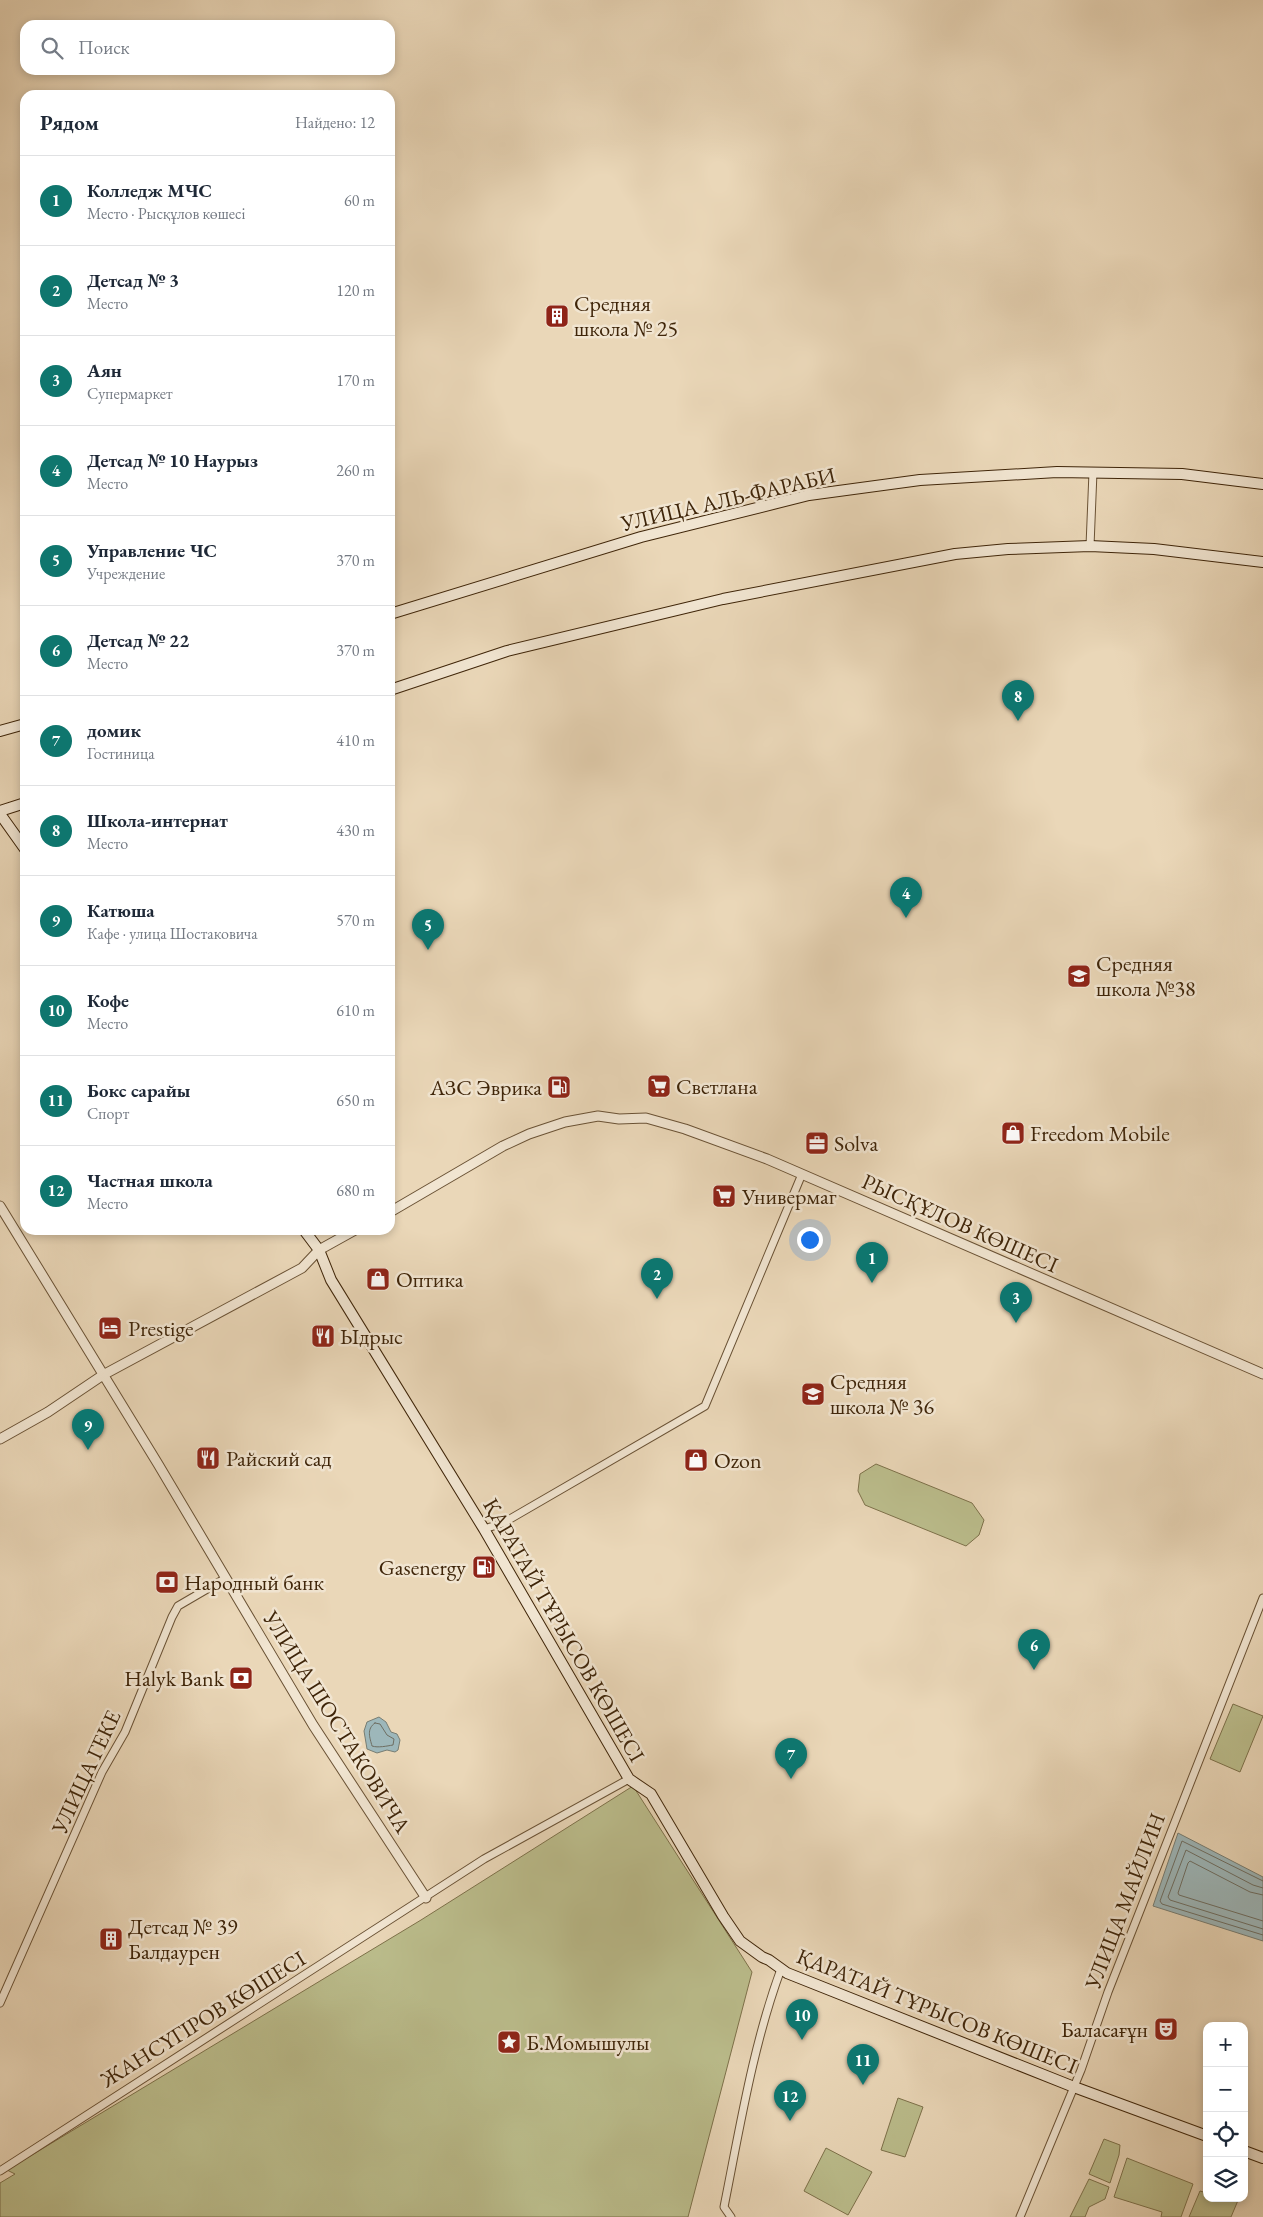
<!DOCTYPE html>
<html lang="ru">
<head>
<meta charset="utf-8">
<style>
	:root { --surface:#fff; --page:#f6f6f7; --text:#1f2937; --muted:#747a83; --line:#e0e1e3; --accent:#0f766e }
	body { margin:0; font-family:"EB Garamond",serif; background:var(--page); color:var(--text) }
	.controls { position:absolute; right:15px; bottom:15px; display:grid; overflow:hidden; border-radius:10px; box-shadow:0 2px 8px #0003 }
	.controls button { width:45px; height:45px; display:grid; place-items:center; padding:0; border:0; border-bottom:1px solid var(--line); background:var(--surface); color:var(--text); font:25px sans-serif }
	.you { position:absolute; left:809px; top:1239px; width:18px; height:18px; margin:-12px; border:4px solid #fff; border-radius:50%; background:#1a73e8; box-shadow:0 0 0 8px #1a73e833 }
	.badge { display:grid; place-items:center; width:32px; height:32px; border-radius:50%; background:var(--accent); color:#fff; font-size:16px; font-weight:700 }
	.pin { position:absolute; translate:-50% -41px; filter:drop-shadow(0 1px 2px #0008) }
	.pin::after { content:''; position:absolute; top:26px; width:18px; height:15px; background:inherit; clip-path:polygon(0 0,100% 0,50% 100%) }
	.list { margin:0; padding:0; list-style:none }
	h2 { display:flex; justify-content:space-between; align-items:center; height:65px; margin:0; padding:0 20px; font-size:21px }
	h2 small { font-size:16px; font-weight:400; color:var(--muted) }
	.list li { display:grid; grid-template-columns:32px 1fr auto; gap:15px; align-items:center; box-sizing:border-box; height:90px; padding:0 20px; border-top:1px solid var(--line) }
	.list b { display:block; font-size:19px; white-space:nowrap }
	.list p { margin:0; font-size:16px; white-space:nowrap; color:var(--muted) }
	.list em { font-size:16px; font-style:normal; color:var(--muted) }
	.icon { flex:none; width:28px; height:28px; fill:none; stroke:currentColor; stroke-width:2; stroke-linecap:round; stroke-linejoin:round }
	.map { position:relative; flex:none; width:1263px; height:2217px; overflow:hidden }
	.search { position:absolute; background:var(--surface); box-shadow:0 2px 8px #0003; left:20px; top:20px; width:375px; height:55px; display:flex; align-items:center; gap:12px; box-sizing:border-box; padding:0 18px; border-radius:15px; color:var(--muted); font-size:19px }
	.panel { position:absolute; background:var(--surface); box-shadow:0 2px 8px #0003; left:20px; top:90px; width:375px; height:1145px; border-radius:15px }
	.map>svg:first-child { display:block }
	.green { fill:#bbbd8c; stroke:#7d714a }
	.water { fill:#9db7ba; stroke:#777d73 }
	.lines { fill:none; stroke-linecap:round; stroke-linejoin:round }
	.shore { stroke:#6e6e62; stroke-width:1 }
	.minor-casing { stroke:#6a5235; stroke-width:9 }
	.tertiary-casing { stroke:#6a5235; stroke-width:11 }
	.secondary-casing { stroke:#3f2509; stroke-width:12 }
	.minor { stroke:#f1e5d1; stroke-width:7 }
	.tertiary { stroke:#f1e5d1; stroke-width:9 }
	.secondary { stroke:#f1e5d1; stroke-width:10 }
	.labels { text-anchor:middle; dominant-baseline:central; stroke-width:5; stroke-linejoin:round; paint-order:stroke }
	.poi-label { font-size:22px; fill:#3f2509; stroke:#f1e5d1; text-anchor:start }
	.street-label { font-size:22px; fill:#3f2509; stroke:#f1e5d1 }
</style>
</head>
<body>
<div class="map">
<svg width="1263" height="2217" viewBox="0 0 1263 2217">
	<rect width="100%" height="100%" fill="#ead7b8"/>
	<filter id="stains"><feTurbulence type="fractalNoise" baseFrequency=".004" numOctaves="4"/><feColorMatrix values="0 0 0 0 .2 0 0 0 0 .09 0 0 0 0 .02 0 0 0 .5 -.17"/></filter>
	<radialGradient id="worn" r=".72"><stop offset=".6" stop-color="#630" stop-opacity="0"/><stop offset="1" stop-color="#630" stop-opacity=".3"/></radialGradient>
	<g class="green">
		<path d="M876,1464L972,1503L984,1520L979,1535L966,1546L865,1505L858,1491L860,1474Z"/>
		<path d="M1233,1704L1263,1716L1240,1772L1210,1759Z"/>
		<path d="M633,1786L752,1972L688,2217H0V2183L15,2174L7,2170L421,1920Z"/>
		<path d="M898,2098L923,2107L905,2157L881,2150Z"/>
		<path d="M1104,2139L1120,2145L1119,2155L1110,2183L1089,2174Z"/>
		<path d="M826,2148L872,2172L848,2215L804,2191Z"/>
		<path d="M1127,2158L1193,2184L1181,2217H1161L1162,2212L1114,2197Z"/>
		<path d="M1089,2179L1109,2187L1105,2199L1089,2207L1085,2217H1070Z"/>
		<path d="M1200,2191L1207,2193V2198H1239L1231,2217H1189Z"/>
	</g>
	<g class="water">
		<path d="M379,1717L386,1722L391,1732L397,1734L400,1740L398,1750L395,1752L387,1750L377,1753L367,1749L364,1731L367,1722Z"/>
		<path d="M1178,1833L1263,1877V1941L1153,1906Z"/>
	</g>
	<g class="lines">
		<g class="shore">
			<path d="M375,1723L380,1724L387,1735L394,1739L393,1745C387,1746 378,1748 372,1746C370,1738 366,1729 375,1723Z"/>
			<path d="M1263,1881L1182,1841L1160,1901L1162,1904L1263,1935"/>
			<path d="M1263,1888L1253,1885L1186,1850L1168,1897L1170,1900L1263,1929"/>
			<path d="M1263,1895L1250,1892L1190,1861L1188,1863L1178,1893L1179,1895L1263,1921"/>
		</g>
		<g class="minor-casing">
			<g id="minor">
				<path d="M1090,546L1093,472"/>
				<path d="M484,1529L503,1523L705,1406L802,1174"/>
				<path d="M0,2003L102,1772L125,1732L172,1617L178,1606L226,1578"/>
				<path d="M0,2171L484,1859L629,1779"/>
				<path d="M731,2217L724,2207C740,2127 753,2045 781,1969"/>
				<path d="M1020,2217L1081,2070L1108,1992L1263,1598"/>
			</g>
		</g>
		<g class="tertiary-casing">
			<g id="tertiary">
				<path d="M0,1206L158,1464L313,1725L426,1898"/>
				<path d="M390,1212L503,1146L529,1134L565,1122L598,1116L619,1119L646,1118L685,1129L767,1159L1263,1374"/>
				<path d="M0,1439L48,1412L103,1375L302,1268L319,1250L355,1230"/>
			</g>
		</g>
		<g class="secondary-casing">
			<g id="secondary">
				<path d="M390,614L641,537L809,495L920,480L1057,472L1182,474L1263,484"/>
				<path d="M390,690L507,651L723,599L955,554L1008,549L1090,546L1154,549L1263,562"/>
				<path d="M0,731L25,724"/>
				<path d="M0,811L25,803"/>
				<path d="M0,814L25,849"/>
				<path d="M304,1230L319,1250L331,1280L484,1529L629,1779L651,1794L723,1916L740,1941L762,1957L769,1960L787,1973L1074,2087L1207,2136"/>
				<path d="M1244,2151L1263,2158"/>
			</g>
		</g>
		<use href="#minor" class="minor"/>
		<use href="#tertiary" class="tertiary"/>
		<use href="#secondary" class="secondary"/>
	</g>
	<defs>
		<g id="building-square" transform="scale(1.25)"><rect x="-9" y="-9" width="18" height="18" rx="4" fill="#8f2418" stroke="#f1e5d1"/><path d="M-4-6H4V6H1V3H-1V6H-4ZM-2.5-4.3h1.7v1.8h-1.7ZM.8-4.3h1.7v1.8H.8ZM-2.5-1h1.7V.8h-1.7ZM.8-1h1.7V.8H.8Z" fill="#fff"/></g>
		<g id="school-square" transform="scale(1.25)"><rect x="-9" y="-9" width="18" height="18" rx="4" fill="#8f2418" stroke="#f1e5d1"/><path d="M0-5L7-2L0 1L-7-2ZM-4 1L0 2.5L4 1V4Q0 6-4 4Z" fill="#fff"/></g>
		<g id="supermarket-square" transform="scale(1.25)"><rect x="-9" y="-9" width="18" height="18" rx="4" fill="#8f2418" stroke="#f1e5d1"/><path d="M-6-5.5h2.5l.6 2H6L4.5 2H-2.5L-4.4-4H-6ZM-1.5 3.2a1.3 1.3 0 1 0 .1 0ZM3 3.2a1.3 1.3 0 1 0 .1 0Z" fill="#fff"/></g>
		<g id="fuel-square" transform="scale(1.25)"><rect x="-9" y="-9" width="18" height="18" rx="4" fill="#8f2418" stroke="#f1e5d1"/><path d="M-5.5-6h7V0h2V4h1.3V-2.5L3-4.5l.8-.8L6-3V5H2.5V1h-1V6h-7ZM-4.2-4.7v3.2H.2V-4.7Z" fill="#fff"/></g>
		<g id="shop-square" transform="scale(1.25)"><rect x="-9" y="-9" width="18" height="18" rx="4" fill="#8f2418" stroke="#f1e5d1"/><path d="M-5-2.5h2.3a2.7 3.5 0 0 1 5.4 0H5L5.5 6h-11ZM-1.5-2.5h3a1.5 2.3 0 0 0-3 0Z" fill="#fff"/></g>
		<g id="office-square" transform="scale(1.25)"><rect x="-9" y="-9" width="18" height="18" rx="4" fill="#8f2418" stroke="#f1e5d1"/><path d="M-6-3h4V-5.5h4V-3h4V5H-6ZM-1-4.5V-3h2v-1.5ZM-6 0V1H6V0Z" fill="#fff"/></g>
		<g id="hotel-square" transform="scale(1.25)"><rect x="-9" y="-9" width="18" height="18" rx="4" fill="#8f2418" stroke="#f1e5d1"/><path d="M-6-4.5h1.5V1H6V5H4.5V3h-9V5H-6ZM-4 0a1.8 1.8 0 1 1 3.6 0ZM.5 0V-2.5h3Q6-2.5 6 0Z" fill="#fff"/></g>
		<g id="restaurant-square" transform="scale(1.25)"><rect x="-9" y="-9" width="18" height="18" rx="4" fill="#8f2418" stroke="#f1e5d1"/><path d="M-5-6h1v4h1v-4h1v4h1v-4h1v5L-1.5 .5V6h-2V.5L-5-1ZM5-6V6H3V1.5H1.5Q1.5-4 5-6Z" fill="#fff"/></g>
		<g id="bank-square" transform="scale(1.25)"><rect x="-9" y="-9" width="18" height="18" rx="4" fill="#8f2418" stroke="#f1e5d1"/><path d="M-6-4H6V4H-6ZM0-2.3a2.3 2.3 0 1 0 0 4.6a2.3 2.3 0 1 0 0-4.6Z" fill="#fff"/></g>
		<g id="theatre-square" transform="scale(1.25)"><rect x="-9" y="-9" width="18" height="18" rx="4" fill="#8f2418" stroke="#f1e5d1"/><path d="M-5-5.5Q0-4 5-5.5V0Q5 5 0 6Q-5 5-5 0ZM-3.3-2.5H-1v1.5H-3.3ZM1-2.5H3.3v1.5H1ZM-2.8 1Q0 5.5 2.8 1Z" fill="#fff"/></g>
		<g id="sight-square" transform="scale(1.25)"><rect x="-9" y="-9" width="18" height="18" rx="4" fill="#8f2418" stroke="#f1e5d1"/><path d="M0-6L1.8-2.2L6-1.7L2.9 1.2L3.7 5.4L0 3.3L-3.7 5.4L-2.9 1.2L-6-1.7L-1.8-2.2Z" fill="#fff"/></g>
	</defs>
	<g fill-rule="evenodd">
		<use href="#building-square" x="557" y="316"/>
		<use href="#school-square" x="1079" y="976"/>
		<use href="#supermarket-square" x="659" y="1086"/>
		<use href="#fuel-square" x="559" y="1087"/>
		<use href="#shop-square" x="1013" y="1133"/>
		<use href="#office-square" x="817" y="1143"/>
		<use href="#supermarket-square" x="724" y="1196"/>
		<use href="#shop-square" x="378" y="1279"/>
		<use href="#hotel-square" x="110" y="1328"/>
		<use href="#restaurant-square" x="323" y="1336"/>
		<use href="#school-square" x="813" y="1394"/>
		<use href="#restaurant-square" x="208" y="1458"/>
		<use href="#shop-square" x="696" y="1460"/>
		<use href="#fuel-square" x="484" y="1567"/>
		<use href="#bank-square" x="167" y="1582"/>
		<use href="#bank-square" x="241" y="1678"/>
		<use href="#building-square" x="111" y="1939"/>
		<use href="#theatre-square" x="1166" y="2029"/>
		<use href="#sight-square" x="509" y="2042"/>
	</g>
	<g class="labels">
		<g class="poi-label">
			<text x="574" y="303">Средняя<tspan x="574" dy="25">школа № 25</tspan></text>
			<text x="1096" y="963">Средняя<tspan x="1096" dy="25">школа №38</tspan></text>
			<text x="676" y="1086">Светлана</text>
			<text x="542" y="1087" text-anchor="end">АЗС Эврика</text>
			<text x="1030" y="1133">Freedom Mobile</text>
			<text x="834" y="1143">Solva</text>
			<text x="742" y="1196">Универмаг</text>
			<text x="396" y="1279">Оптика</text>
			<text x="128" y="1328">Prestige</text>
			<text x="340" y="1336">Ыдрыс</text>
			<text x="830" y="1381">Средняя<tspan x="830" dy="25">школа № 36</tspan></text>
			<text x="226" y="1458">Райский сад</text>
			<text x="714" y="1460">Ozon</text>
			<text x="466" y="1567" text-anchor="end">Gasenergy</text>
			<text x="184" y="1582">Народный банк</text>
			<text x="224" y="1678" text-anchor="end">Halyk Bank</text>
			<text x="128" y="1926">Детсад № 39<tspan x="128" dy="25">Балдаурен</tspan></text>
			<text x="1148" y="2029" text-anchor="end">Баласағұн</text>
			<text x="526" y="2042">Б.Момышулы</text>
		</g>
		<g class="street-label">
			<text transform="translate(728 499) rotate(-13)">УЛИЦА АЛЬ-ФАРАБИ</text>
			<text transform="translate(960 1223) rotate(24)">РЫСҚҰЛОВ КӨШЕСІ</text>
			<text transform="translate(564 1630) rotate(60)">ҚАРАТАЙ ТҰРЫСОВ КӨШЕСІ</text>
			<text transform="translate(337 1722) rotate(58)">УЛИЦА ШОСТАКОВИЧА</text>
			<text transform="translate(86 1772) rotate(-65)">УЛИЦА ГЕКЕ</text>
			<text transform="translate(1125 1901) rotate(-69)">УЛИЦА МАЙЛИН</text>
			<text transform="translate(937 2011) rotate(22)">ҚАРАТАЙ ТҰРЫСОВ КӨШЕСІ</text>
			<text transform="translate(203 2019) rotate(-32)">ЖАНСҮГІРОВ КӨШЕСІ</text>
		</g>
	</g>
	<rect width="100%" height="100%" filter="url(#stains)"/>
	<rect width="100%" height="100%" fill="url(#worn)"/>
</svg>
<div class="controls">
<button>+</button>
<button>−</button>
<button><svg class="icon" aria-label="locate" viewBox="0 0 24 24"><circle cx="12" cy="12" r="6"/><path d="M12 2v4M12 18v4M2 12h4M18 12h4"/></svg></button>
<button><svg class="icon" aria-label="layers" viewBox="0 0 24 24"><path d="M12 4l9 5-9 5-9-5zM3 14l9 5 9-5"/></svg></button>
</div>
<div class="you"></div>
<div class="pin badge" style="left:872px;top:1283px">1</div>
<div class="pin badge" style="left:657px;top:1299px">2</div>
<div class="pin badge" style="left:1016px;top:1323px">3</div>
<div class="pin badge" style="left:906px;top:918px">4</div>
<div class="pin badge" style="left:428px;top:950px">5</div>
<div class="pin badge" style="left:1034px;top:1670px">6</div>
<div class="pin badge" style="left:791px;top:1779px">7</div>
<div class="pin badge" style="left:1018px;top:721px">8</div>
<div class="pin badge" style="left:88px;top:1450px">9</div>
<div class="pin badge" style="left:802px;top:2040px">10</div>
<div class="pin badge" style="left:863px;top:2085px">11</div>
<div class="pin badge" style="left:790px;top:2121px">12</div>
<div class="search"><svg class="icon" aria-label="search" viewBox="0 0 24 24"><circle cx="10" cy="10" r="6"/><path d="M15 15l6 6"/></svg>Поиск</div>
<section class="panel">
<h2>Рядом<small>Найдено: 12</small></h2>
<ul class="list">
<li><span class="badge">1</span><div><b>Колледж МЧС</b><p>Место · Рысқұлов көшесі</p></div><em>60 m</em></li>
<li><span class="badge">2</span><div><b>Детсад № 3</b><p>Место</p></div><em>120 m</em></li>
<li><span class="badge">3</span><div><b>Аян</b><p>Супермаркет</p></div><em>170 m</em></li>
<li><span class="badge">4</span><div><b>Детсад № 10 Наурыз</b><p>Место</p></div><em>260 m</em></li>
<li><span class="badge">5</span><div><b>Управление ЧС</b><p>Учреждение</p></div><em>370 m</em></li>
<li><span class="badge">6</span><div><b>Детсад № 22</b><p>Место</p></div><em>370 m</em></li>
<li><span class="badge">7</span><div><b>домик</b><p>Гостиница</p></div><em>410 m</em></li>
<li><span class="badge">8</span><div><b>Школа-интернат</b><p>Место</p></div><em>430 m</em></li>
<li><span class="badge">9</span><div><b>Катюша</b><p>Кафе · улица Шостаковича</p></div><em>570 m</em></li>
<li><span class="badge">10</span><div><b>Кофе</b><p>Место</p></div><em>610 m</em></li>
<li><span class="badge">11</span><div><b>Бокс сарайы</b><p>Спорт</p></div><em>650 m</em></li>
<li><span class="badge">12</span><div><b>Частная школа</b><p>Место</p></div><em>680 m</em></li>
</ul>
</section>
</div>
</body>
</html>
